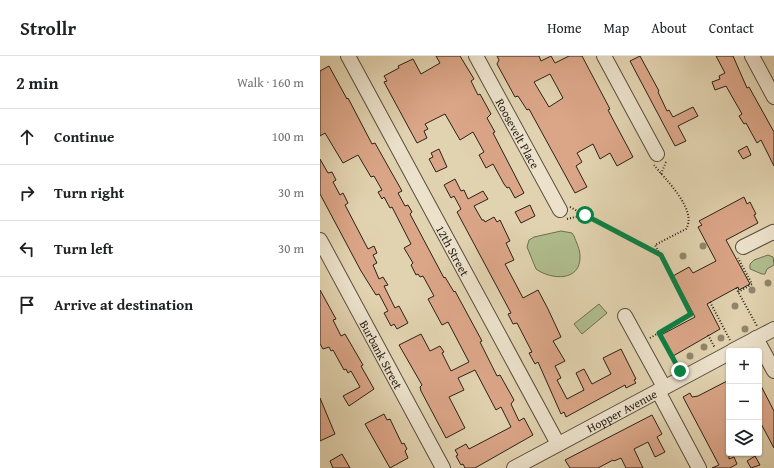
<!DOCTYPE html>
<html lang="en">
<head>
<meta charset="utf-8">
<style>
	:root { --surface:#fff; --page:#f6f6f6; --text:#202124; --muted:#757577; --line:#e0e0e0 }
	body { margin:0; font-family:"Gentium Book Plus",serif; background:var(--page); color:var(--text) }
	.controls { position:absolute; right:12px; bottom:12px; display:grid; overflow:hidden; border-radius:4px; box-shadow:0 1px 3px #0004 }
	.controls button { width:36px; height:36px; display:grid; place-items:center; padding:0; border:0; border-bottom:1px solid var(--line); background:var(--surface); color:var(--text); font:20px sans-serif }
	.stop { position:absolute; width:12px; height:12px; margin:-9px; border:3px solid #0b8043; border-radius:50%; background:#fff }
	.stop.end { background:#0b8043; border-color:#fff; box-shadow:0 1px 4px #0008 }
	.list { margin:0; padding:0; list-style:none }
	h2 { display:flex; justify-content:space-between; align-items:center; height:52px; margin:0; padding:0 16px; font-size:17px }
	h2 small { font-size:13px; font-weight:400; color:var(--muted) }
	.list li { display:grid; grid-template-columns:26px 1fr auto; gap:12px; align-items:center; box-sizing:border-box; height:56px; padding:0 16px; border-top:1px solid var(--line) }
	.list b { display:block; font-size:15px; white-space:nowrap }
	.list em { font-size:13px; font-style:normal; color:var(--muted) }
	.icon { flex:none; width:22px; height:22px; fill:none; stroke:currentColor; stroke-width:2; stroke-linecap:round; stroke-linejoin:round }
	.map { position:relative; flex:none; width:454px; height:412px; overflow:hidden }
	header { display:flex; align-items:center; gap:24px; box-sizing:border-box; height:56px; padding:0 20px; background:var(--surface); border-bottom:1px solid var(--line) }
	header strong { font-size:19px }
	nav { display:flex; gap:22px; margin-inline-start:auto; font-size:14px }
	main { display:flex }
	aside { flex:1; background:var(--surface) }
	.map>svg:first-child { display:block }
	.green { fill:#b0bd8d; stroke:#6e6e52 }
	.building { fill:#dba688; stroke:#2b2017; fill-rule:evenodd }
	.lines { fill:none; stroke-linecap:round; stroke-linejoin:round }
	.minor-casing { stroke:#594d3d; stroke-width:16 }
	.path { stroke:#2b2017; stroke-width:2; stroke-dasharray:1 2; stroke-linecap:butt }
	.minor { stroke:#ece2cc; stroke-width:14 }
	.tree { fill:#90866c }
	.route { stroke:#0b8043; stroke-width:5 }
	.labels { text-anchor:middle; dominant-baseline:central; stroke-width:3.5; stroke-linejoin:round; paint-order:stroke }
	.street-label { font-size:12px; fill:#2b2017; stroke:#ece2cc }
</style>
</head>
<body>
<header>
<strong>Strollr</strong>
<nav><a>Home</a><a>Map</a><a>About</a><a>Contact</a></nav>
</header>
<main>
<aside>
<h2>2 min<small>Walk · 160 m</small></h2>
<ul class="list">
<li><svg class="icon" aria-label="ahead" viewBox="0 0 24 24"><path d="M12 20V5M6 11l6-6 6 6"/></svg><div><b>Continue</b></div><em>100 m</em></li>
<li><svg class="icon" aria-label="right" viewBox="0 0 24 24"><path d="M7 20v-9h11M14 6l5 5-5 5"/></svg><div><b>Turn right</b></div><em>30 m</em></li>
<li><svg class="icon" aria-label="left" viewBox="0 0 24 24"><path d="M17 20v-9H6M10 6l-5 5 5 5"/></svg><div><b>Turn left</b></div><em>30 m</em></li>
<li><svg class="icon" aria-label="arrive" viewBox="0 0 24 24"><path d="M6 21V4h12l-3 4 3 4H6"/></svg><div><b>Arrive at destination</b></div></li>
</ul>
</aside>
<div class="map">
<svg width="454" height="412" viewBox="0 0 454 412">
	<rect width="100%" height="100%" fill="#e2d3b0"/>
	<filter id="stains"><feTurbulence type="fractalNoise" baseFrequency=".005" numOctaves="4"/><feColorMatrix values="0 0 0 0 .2 0 0 0 0 .09 0 0 0 0 .02 0 0 0 .5 -.17"/></filter>
	<radialGradient id="worn" r=".72"><stop offset=".6" stop-color="#630" stop-opacity="0"/><stop offset="1" stop-color="#630" stop-opacity=".3"/></radialGradient>
	<g class="green">
		<path d="M241,175L252,177L254,180C256,186 260,193 260,200C261,226 231,224 216,213L207,191L209,184L214,181Z"/>
		<path d="M448,199L453,201L454,209L447,213L445,218H442L430,213V208L434,204Z"/>
		<path d="M279,248L287,257L262,278L254,268Z"/>
	</g>
	<g class="building">
		<path d="M116,0H140L154,23L151,25L158,39L160,38L171,58L167,62L175,76L173,77L204,137L195,142L189,131L187,132L184,128L173,108L166,112L159,99L164,96L153,76L140,84L125,58L105,68L108,73L104,75L107,82L97,87L64,26L67,25L64,20L79,12L78,10L93,3L101,18L120,7Z"/>
		<path d="M177,0H219L221,5L231,0L235,7L249,0H262L290,53L288,54L313,101L297,110L290,97L280,103L273,88L257,97L262,106L256,110L267,131L255,137L209,53L207,54L198,40L195,41L177,8L179,4ZM230,18L243,42L229,51L214,26Z"/>
		<path d="M320,0L339,35L338,36L347,55L349,54L353,61L373,51L378,60L358,70L366,85L355,90L310,5Z"/>
		<path d="M396,0H413L427,32L429,31L454,76V110L441,84L437,87L426,67L424,68L419,60L422,58L406,30L395,34L392,26L400,23L399,20L405,17Z"/>
		<path d="M9,10L27,43L28,42L52,88L55,87L69,112L82,135L78,137L85,150L88,149L92,156L90,158L124,222L125,221L134,236L135,235L162,285L160,286L177,320L180,319L194,344L191,348L199,365L204,362L213,379L155,412H145L143,408L141,409L136,400L138,399L135,394L146,388L149,393L191,371L181,351L176,354L155,314L138,322L144,334L129,341L145,372L126,382L101,335L100,331L102,329L79,289L101,278L110,295L120,290L124,296L122,297L131,315L149,306L128,266L122,269L108,243L114,240L103,220L100,221L98,218L96,219L91,209L93,207L84,192L91,188L72,151L70,152L64,141L62,143L58,136L62,134L54,120L51,121L38,99L23,107L5,77L0,80V15Z"/>
		<path d="M427,90L431,99L423,103L418,95Z"/>
		<path d="M119,93L127,111L116,116L109,103L113,101L111,97Z"/>
		<path d="M0,103L8,117L12,116L16,124L13,126L20,139L23,137L28,147L25,149L48,193L54,190L57,197L53,199L57,207L53,209L59,223L63,221L68,229L64,230L75,252L79,250L88,267L77,273L74,268L71,270L64,257L68,255L59,238L56,239L41,215L0,138Z"/>
		<path d="M135,123L141,135L144,134L148,143L163,135L168,143L154,150L162,164H164L165,166L174,161L177,166L180,164L190,185L186,187L194,204L185,208L193,223L203,242L218,234L228,253L241,281L233,285L245,305L235,310L241,322L237,324L247,343L264,334L256,317L264,313L272,328L291,318L283,302L301,293L316,323L314,324L316,327L306,332L305,329L246,361L244,356L241,358L218,306L215,308L209,297L212,296L197,267L193,268L188,258L191,257L137,156L141,153L134,140L131,142L124,129Z"/>
		<path d="M424,141L427,148L430,146L436,158L434,159L438,167L406,184L430,228L419,234L418,231L387,248L400,273L353,300L341,279L375,261L353,220L369,211L373,217L396,205L378,171L382,169L379,165Z"/>
		<path d="M210,149L215,160L201,167L195,156Z"/>
		<path d="M0,234L16,263L13,264L21,280L25,278L43,309L41,310L54,333L29,350L23,340L40,331L31,315L28,317L26,313L24,314L13,294L11,295L9,291L3,293L0,288Z"/>
		<path d="M409,324V403L414,401L417,408L410,412H392L399,409L363,341L370,337L372,341L378,340Z"/>
		<path d="M439,326L454,355V392L439,364Z"/>
		<path d="M0,342L15,378L0,385Z"/>
		<path d="M64,358L67,364L70,363L82,388L84,387L87,393L85,395L88,402L70,412L45,368Z"/>
		<path d="M332,359L342,378L337,381L345,396L335,401L328,386L314,393L323,412H306L301,402L294,405L293,404L278,412H250L245,404Z"/>
		<path d="M22,398L30,412H13L10,405Z"/>
		<path d="M435,400L440,409L431,412L427,405Z"/>
	</g>
	<g class="lines">
		<g class="minor-casing">
			<g id="minor">
				<path id="s1" d="M28,0L238,388"/>
				<path id="s2" d="M156,0L240,154"/>
				<path d="M284,0L337,98"/>
				<path d="M432,0L454,41"/>
				<path id="s3" d="M0,184L123,412"/>
				<path d="M423,191L453,176L454,177"/>
				<path d="M305,260L344,331"/>
				<path d="M436,282L454,315"/>
				<path d="M412,295L454,273"/>
				<path d="M338,335L379,412"/>
				<path id="s4" d="M194,412L409,297"/>
			</g>
		</g>
		<g class="path">
			<path d="M334,109C345,123 378,154 366,173L335,189L371,258"/>
			<path d="M341,118L346,106"/>
			<path d="M250,151L341,199"/>
			<path d="M247,163L264,159"/>
			<path d="M416,232L437,270"/>
			<path d="M418,236L432,228L418,202"/>
			<path d="M390,246L410,284"/>
			<path d="M339,277L358,312"/>
			<path d="M388,279L395,292"/>
			<path d="M330,282L373,257"/>
		</g>
		<use href="#minor" class="minor"/>
	</g>
	<g class="tree">
		<circle cx="383" cy="190" r="3.5"/>
		<circle cx="363" cy="200" r="3.5"/>
		<circle cx="448" cy="227" r="3.5"/>
		<circle cx="432" cy="234" r="3.5"/>
		<circle cx="415" cy="250" r="3.5"/>
		<circle cx="425" cy="273" r="3.5"/>
		<circle cx="401" cy="282" r="3.5"/>
		<circle cx="384" cy="291" r="3.5"/>
		<circle cx="370" cy="300" r="3.5"/>
	</g>
	<g class="lines">
		<path class="route" d="M265,159L341,199L371,258L339,277L360,315"/>
	</g>
	<g class="labels">
		<g class="street-label">
			<text stroke="none"><textPath href="#s2" startOffset="88">Roosevelt Place</textPath></text>
			<text stroke="none"><textPath href="#s1" startOffset="221">12th Street</textPath></text>
			<text stroke="none"><textPath href="#s3" startOffset="130">Burbank Street</textPath></text>
			<text stroke="none"><textPath href="#s4" startOffset="122">Hopper Avenue</textPath></text>
		</g>
	</g>
	<rect width="100%" height="100%" filter="url(#stains)"/>
	<rect width="100%" height="100%" fill="url(#worn)"/>
</svg>
<div class="controls">
<button>+</button>
<button>−</button>
<button><svg class="icon" aria-label="layers" viewBox="0 0 24 24"><path d="M12 4l9 5-9 5-9-5zM3 14l9 5 9-5"/></svg></button>
</div>
<div class="stop" style="left:265px;top:159px"></div>
<div class="stop end" style="left:360px;top:315px"></div>
</div>
</main>
</body>
</html>
